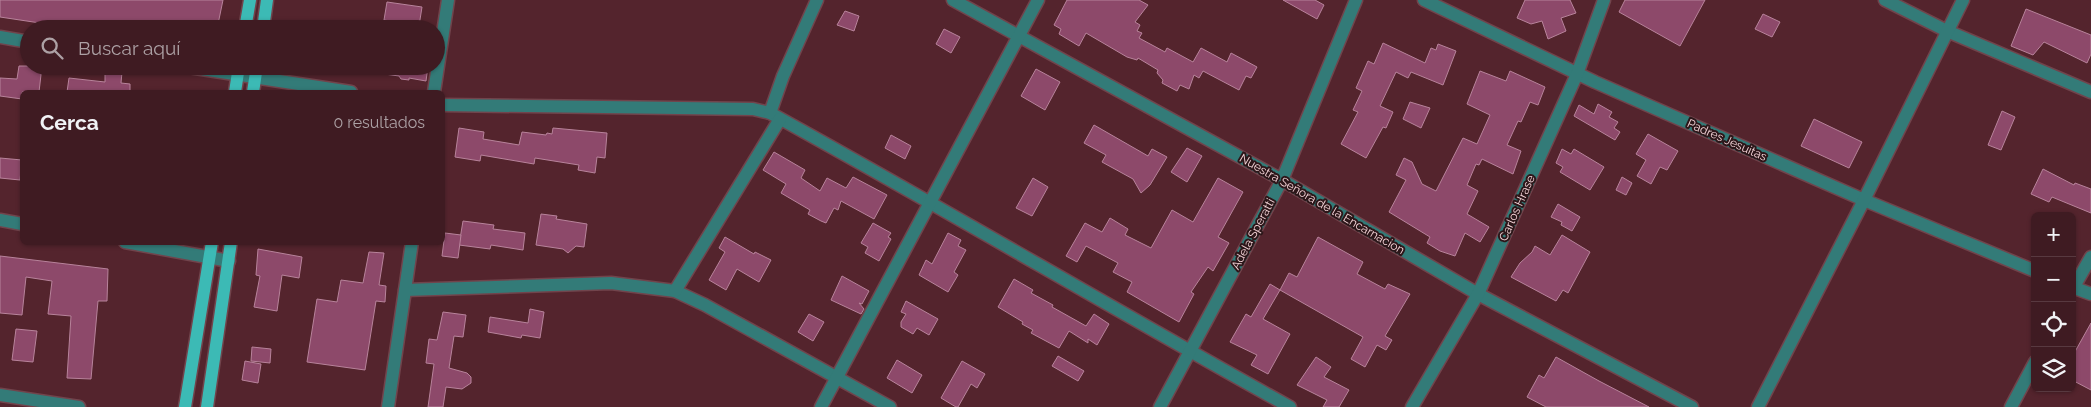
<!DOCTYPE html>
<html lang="es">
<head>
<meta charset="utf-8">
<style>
	:root { --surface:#3f1b22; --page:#46242a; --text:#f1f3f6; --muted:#ada1a5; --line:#583940 }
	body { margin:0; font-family:Raleway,sans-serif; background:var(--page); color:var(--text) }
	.controls { position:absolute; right:15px; bottom:15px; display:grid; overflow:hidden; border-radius:8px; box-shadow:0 1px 4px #0004 }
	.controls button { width:45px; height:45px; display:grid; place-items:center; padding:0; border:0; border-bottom:1px solid var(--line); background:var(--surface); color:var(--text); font:25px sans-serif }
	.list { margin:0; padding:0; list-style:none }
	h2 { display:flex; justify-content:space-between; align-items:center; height:65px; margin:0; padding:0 20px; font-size:21px }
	h2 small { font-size:16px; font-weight:400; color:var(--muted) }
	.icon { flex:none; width:28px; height:28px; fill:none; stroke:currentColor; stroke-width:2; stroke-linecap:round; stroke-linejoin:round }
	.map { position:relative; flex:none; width:2091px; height:407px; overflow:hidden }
	.search { position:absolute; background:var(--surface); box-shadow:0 1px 4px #0004; left:20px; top:20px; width:425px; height:55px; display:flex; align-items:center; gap:12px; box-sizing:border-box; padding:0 18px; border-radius:28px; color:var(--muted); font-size:19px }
	.panel { position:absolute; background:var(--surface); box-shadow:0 1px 4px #0004; left:20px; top:90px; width:425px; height:155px; border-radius:8px }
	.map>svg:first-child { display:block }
	.building { fill:#8d496a; stroke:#b8839b }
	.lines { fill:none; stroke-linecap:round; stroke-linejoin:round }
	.minor-casing { stroke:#71444c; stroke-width:15 }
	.major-casing { stroke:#71444c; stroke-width:15 }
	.minor { stroke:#337b78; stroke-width:12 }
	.major { stroke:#3cbab5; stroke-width:12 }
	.labels { text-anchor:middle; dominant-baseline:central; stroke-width:4; stroke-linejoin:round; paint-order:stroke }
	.street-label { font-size:12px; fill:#f6d6da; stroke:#2c1619 }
</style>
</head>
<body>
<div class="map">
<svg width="2091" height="407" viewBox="0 0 2091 407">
	<rect width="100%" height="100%" fill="#54242d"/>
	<g class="building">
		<path d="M0,0H223L217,29H80L0,17Z"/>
		<path d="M1067,0H1139L1148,5L1135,22L1140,25L1137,31L1142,33L1139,38L1165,52L1167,48L1193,62L1201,48L1227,62L1231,53L1257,67L1251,78L1246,76L1239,90L1203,71L1199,78L1194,75L1189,89L1180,85L1177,91L1162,83L1163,80L1157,73L1158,70L1138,58L1137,60L1127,57L1086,33L1079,46L1059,34L1061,29L1054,25Z"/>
		<path d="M1283,0H1315L1324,5L1317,19Z"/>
		<path d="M1525,0H1570L1576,13L1561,18L1566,31L1548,39L1542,21L1531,24L1517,18Z"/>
		<path d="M1625,0H1705L1680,46L1619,12Z"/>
		<path d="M387,2L422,7L419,26L384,20Z"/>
		<path d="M2026,9L2091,35V54L2087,63L2044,42L2033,55L2011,46Z"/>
		<path d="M845,11L859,16L854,31L837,25Z"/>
		<path d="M1763,14L1780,22L1772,37L1755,29Z"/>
		<path d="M944,29L960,37L951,53L936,44Z"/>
		<path d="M1383,43L1425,63L1431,48L1436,50L1438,44L1456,51L1443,85L1411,72L1408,78L1396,72L1380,106L1393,112L1386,128L1383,127L1366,158L1341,144L1358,112L1353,110L1362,91L1356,88L1368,61L1374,64Z"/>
		<path d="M19,66H42L39,92H22V99L0,96V78L17,79Z"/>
		<path d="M378,66H428L426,81L409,78V80L401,79L399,76L377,73Z"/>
		<path d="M1036,69L1060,82L1045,110L1021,96Z"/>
		<path d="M105,71L122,72L121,83L130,84V92H67L69,78L105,82Z"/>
		<path d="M1480,71L1506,81L1510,71L1545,87L1538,105L1530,102L1521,122L1518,121L1507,145L1521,151L1513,174L1482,159L1479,165L1476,164L1467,185L1478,191L1467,214L1489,227L1480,242L1465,233L1455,256L1440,251L1427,243L1430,237L1389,212L1406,180L1396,175L1404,158L1412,162L1422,184L1436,191L1463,138L1477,144L1490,115L1467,104Z"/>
		<path d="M1410,102L1430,108L1421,128L1403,119Z"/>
		<path d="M1598,104L1612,112L1609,117L1618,122L1614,128L1620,132L1615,140L1574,116L1579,105L1594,114Z"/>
		<path d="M2002,111L2015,117L2001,150L1988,145Z"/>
		<path d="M1814,119L1862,142L1849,168L1801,146Z"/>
		<path d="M1094,125L1148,156L1152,149L1167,157L1150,185L1141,193L1133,179L1102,162L1106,155L1084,143Z"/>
		<path d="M459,128L484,132L483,139L519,145L522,132L546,135L547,133L552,134L553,128L607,133L605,158L597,157L595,173L578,170L579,165L535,158L534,164L481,155L480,161L455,157Z"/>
		<path d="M1648,134L1678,151L1667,170L1660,167L1651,184L1637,176L1646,160L1636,154Z"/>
		<path d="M891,135L911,146L905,159L885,148Z"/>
		<path d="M1187,148L1202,156L1187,182L1171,172Z"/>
		<path d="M1562,149L1571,154L1574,149L1604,167L1590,190L1560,172L1563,167L1556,163Z"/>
		<path d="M774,152L805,170L801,178L820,191L827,178L846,188L853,177L887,195L874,219L841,201L838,210L834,208L826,223L821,221L808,214L810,210L781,193L786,184L763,170Z"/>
		<path d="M0,158L22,160L20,180L0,178Z"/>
		<path d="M2043,169L2074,185L2075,183L2091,189V213L2052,197L2049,202L2031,194Z"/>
		<path d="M1622,177L1632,183L1626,195L1616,190Z"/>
		<path d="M1033,178L1048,187L1032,216L1016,208Z"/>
		<path d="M1218,178L1243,192L1218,237L1229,243L1213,271L1208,267L1191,292L1194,294L1179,322L1127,292L1132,282L1113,272L1118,263L1086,246L1077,262L1066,256L1085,223L1102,232L1110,218L1128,229L1125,235L1151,248L1172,210L1193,222Z"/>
		<path d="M1558,204L1580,217L1572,231L1561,225L1562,222L1551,217Z"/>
		<path d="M541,214L557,216L556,219L587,224L584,247L576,246L568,253L563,249L536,245Z"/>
		<path d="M463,221L494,225L493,229L525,233L523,250L491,245L490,249L459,245Z"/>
		<path d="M873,223L891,233L888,237L891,239L879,261L865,253L868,247L861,243Z"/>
		<path d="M445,233L461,235L458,258L442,256Z"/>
		<path d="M948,233L961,240L958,246L966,250L954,272L958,275L948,292L919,275L926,260L932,264Z"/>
		<path d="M1562,235L1590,252L1568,293L1563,290L1556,301L1511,277L1520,263L1532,252L1535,246L1550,255Z"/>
		<path d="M725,237L754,254L755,252L771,260L759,282L737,269L726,290L709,280L725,252L719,248Z"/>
		<path d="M1318,237L1363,262L1357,274L1385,289L1388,284L1410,294L1385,336L1392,340L1386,350L1377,345L1365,367L1351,359L1363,337L1280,290L1289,273L1297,277Z"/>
		<path d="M258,249L302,257L299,278L282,275L277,311L254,307L260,276L256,275Z"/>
		<path d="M369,252L384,253L379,285L386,286L385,302L376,301L365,370L307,362L317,299L337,302L341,280L363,283Z"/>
		<path d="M0,256L108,269L107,301H98L91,379L67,378L71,316L48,314L52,281L26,277L22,315L0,313Z"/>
		<path d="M842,276L869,291L862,304L859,303L864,309L861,314L831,300Z"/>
		<path d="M1014,279L1033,290L1031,293L1053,305L1052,307L1086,326L1094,314L1109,324L1097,345L1088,339V343L1069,331L1059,348L1031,333L1033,330L1022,324L1023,322L998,307Z"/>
		<path d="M1270,284L1280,290L1263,319L1290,334L1268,374L1251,365L1257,355L1230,342L1246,314L1251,317Z"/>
		<path d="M906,301L938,319L929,335L917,328L913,334L901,327V322L906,314L901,312Z"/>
		<path d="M530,309L544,312L540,338L522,335L521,338L488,332L490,317L528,323Z"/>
		<path d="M443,312L466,315L463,337L454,336L449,368L467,373L471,377V383L462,389L446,387L443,407H428L434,364L426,363L429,339L437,340Z"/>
		<path d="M809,314L824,322L813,341L798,332Z"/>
		<path d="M2091,323V390L2072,380V357Z"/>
		<path d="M16,329L37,331L33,362L12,360Z"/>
		<path d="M252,347L271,349L270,363L251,361Z"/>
		<path d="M1058,356L1084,371L1078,381L1052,366Z"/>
		<path d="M1316,357L1331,367L1324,377L1349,390L1339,407H1323L1327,400L1297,385Z"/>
		<path d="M1556,357L1599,381L1649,407H1546L1527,397L1539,375L1544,378Z"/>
		<path d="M897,360L922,375L912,393L887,378Z"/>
		<path d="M245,361L261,364L258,383L242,380Z"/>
		<path d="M962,361L985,374L977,388L971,384L958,407H956L941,398Z"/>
	</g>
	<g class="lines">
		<g class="minor-casing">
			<g id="minor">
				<path d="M953,0L1282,180L1478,294L1692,407"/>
				<path d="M1424,0L1595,82L1864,200L2035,271"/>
				<path d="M1885,0L1947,31L2091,92"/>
				<path d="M0,37L29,42"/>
				<path d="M182,66L351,92"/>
				<path d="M434,92L448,0"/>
				<path d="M442,105L753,109L770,113C945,209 1116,311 1290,407"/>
				<path d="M770,113L783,76L817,0"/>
				<path d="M0,220L22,224"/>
				<path d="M125,242L229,261"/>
				<path d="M2072,287L2091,294"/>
				<path d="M405,290L611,283L675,291L705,305L890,407"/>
				<path d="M2072,290L2091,257"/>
				<path d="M675,291L780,119"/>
				<path d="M0,395L79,407"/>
				<path d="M388,407L412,242"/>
				<path d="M821,407L1038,0"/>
				<path d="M1160,407L1282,180L1356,0"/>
				<path d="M1412,407L1478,294L1577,74L1604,0"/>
				<path d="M1758,407L1864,200L1963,0"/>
				<path d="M2011,407L2035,362"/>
			</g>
		</g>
		<g class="major-casing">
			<g id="major">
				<path d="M245,29L250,0"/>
				<path d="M263,29L267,0"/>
				<path d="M235,92L239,66"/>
				<path d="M253,92L257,66"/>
				<path d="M185,407L212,242"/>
				<path d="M207,407L231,242"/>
			</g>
		</g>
		<use href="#minor" class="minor"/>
		<use href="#major" class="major"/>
	</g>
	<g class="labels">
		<g class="street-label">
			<text transform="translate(1727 140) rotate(24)">Padres Jesuitas</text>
			<text transform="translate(1322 204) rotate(30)">Nuestra Señora de la Encarnacion</text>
			<text transform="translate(1517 208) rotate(-66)">Carlos Hrase</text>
			<text transform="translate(1253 234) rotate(-62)">Adela Speratti</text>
		</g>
	</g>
</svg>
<div class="controls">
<button>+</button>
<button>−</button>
<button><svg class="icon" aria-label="locate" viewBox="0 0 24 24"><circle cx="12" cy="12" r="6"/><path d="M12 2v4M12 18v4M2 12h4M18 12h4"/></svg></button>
<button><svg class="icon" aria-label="layers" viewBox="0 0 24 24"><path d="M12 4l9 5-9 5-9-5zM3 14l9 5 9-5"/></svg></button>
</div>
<div class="search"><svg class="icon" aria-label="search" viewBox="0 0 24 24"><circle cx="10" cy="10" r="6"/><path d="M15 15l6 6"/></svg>Buscar aquí</div>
<section class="panel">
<h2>Cerca<small>0 resultados</small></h2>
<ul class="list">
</ul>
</section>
</div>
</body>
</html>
